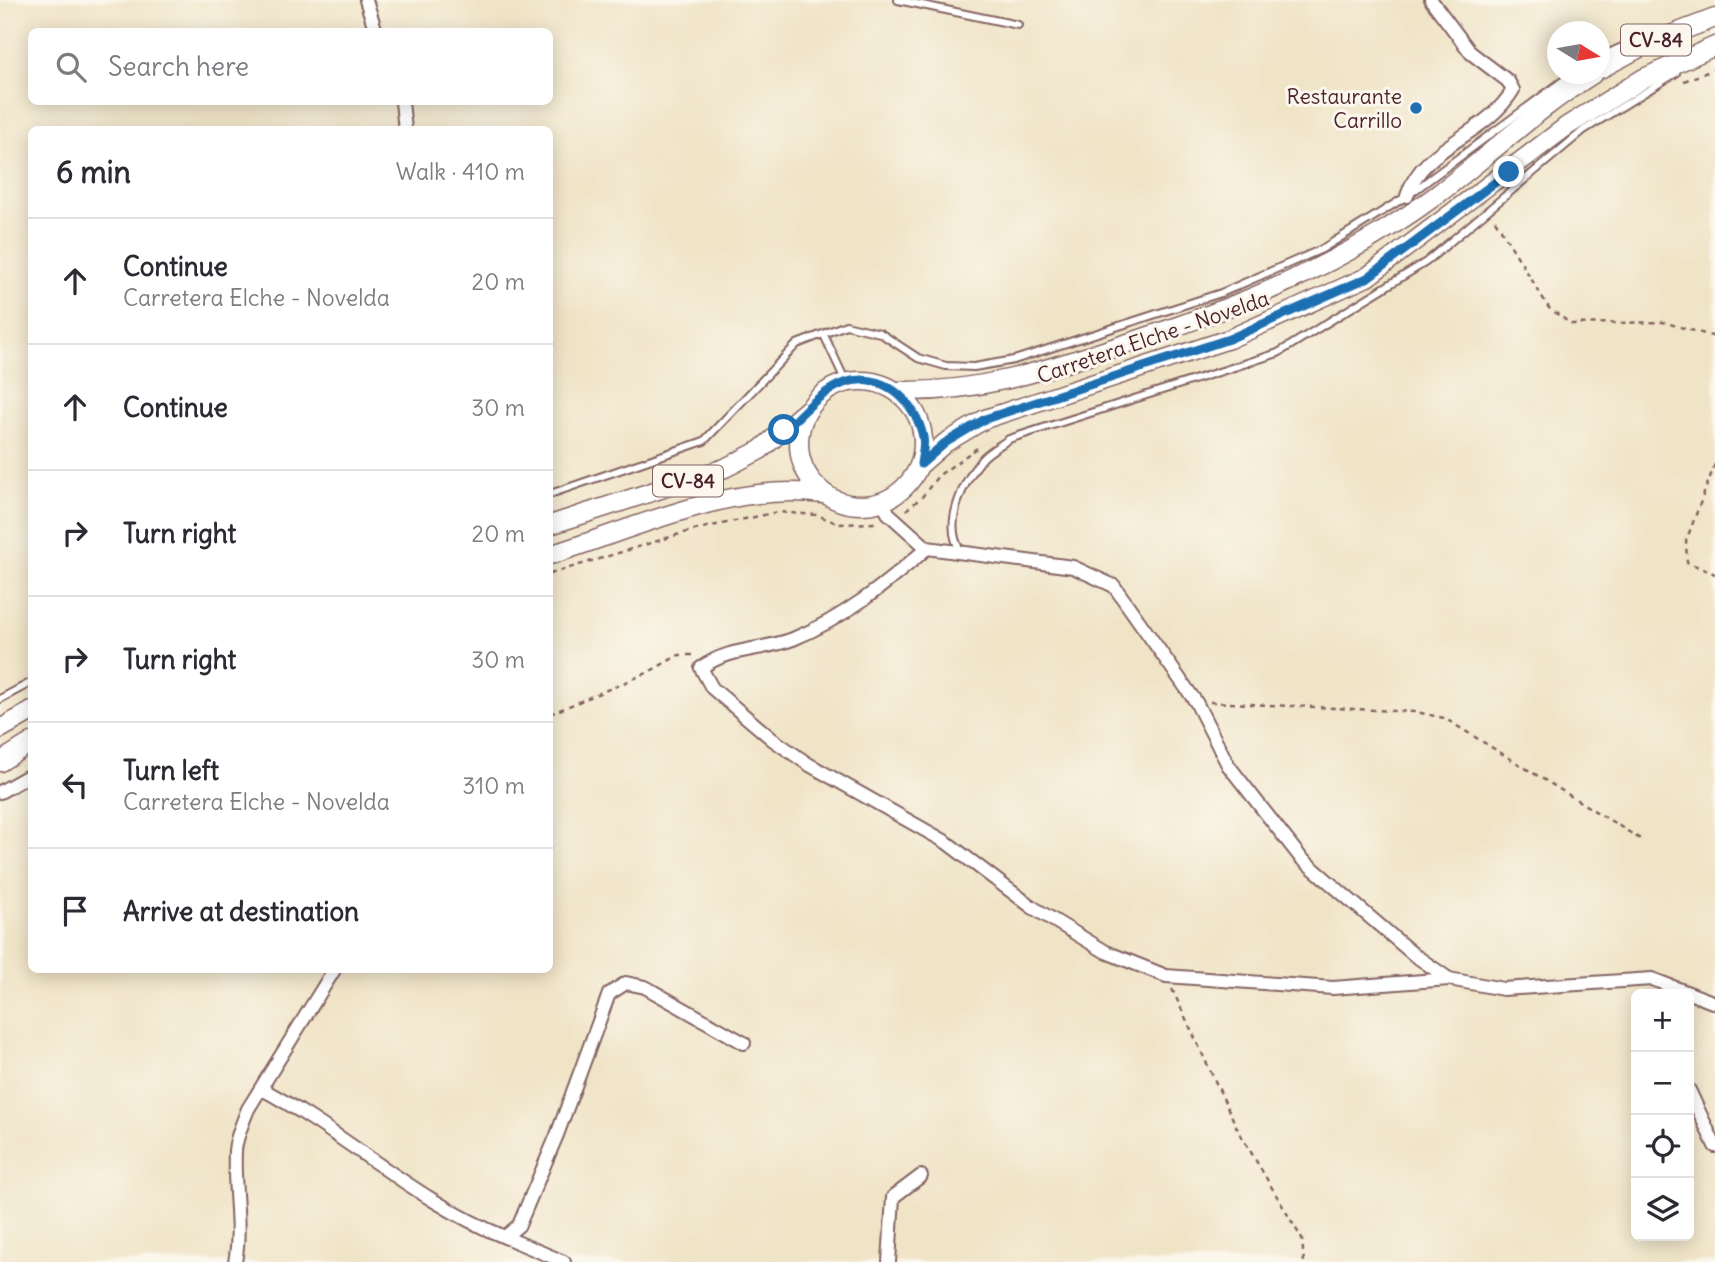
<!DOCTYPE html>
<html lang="en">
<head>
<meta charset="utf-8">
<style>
	:root { --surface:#fff; --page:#f7f7f7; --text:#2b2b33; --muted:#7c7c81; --line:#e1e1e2 }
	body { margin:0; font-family:Delius,sans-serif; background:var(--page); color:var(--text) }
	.controls { position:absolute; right:21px; bottom:21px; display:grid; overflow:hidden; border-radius:10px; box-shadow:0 4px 18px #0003 }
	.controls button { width:63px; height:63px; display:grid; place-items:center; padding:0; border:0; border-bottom:2px solid var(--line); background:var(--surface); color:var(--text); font:35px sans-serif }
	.compass { position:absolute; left:1547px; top:21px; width:63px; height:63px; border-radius:50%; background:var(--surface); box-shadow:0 4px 18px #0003; rotate:101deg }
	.stop { position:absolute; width:21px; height:21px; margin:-16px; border:5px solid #1f6fb2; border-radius:50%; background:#fff }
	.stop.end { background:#1f6fb2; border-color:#fff; box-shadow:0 2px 7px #0008 }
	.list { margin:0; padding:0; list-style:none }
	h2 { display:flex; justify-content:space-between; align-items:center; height:91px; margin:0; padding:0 28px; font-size:30px }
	h2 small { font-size:23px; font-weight:400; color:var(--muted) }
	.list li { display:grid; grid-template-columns:46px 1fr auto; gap:21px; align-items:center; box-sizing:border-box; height:126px; padding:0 28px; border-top:2px solid var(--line) }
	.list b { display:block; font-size:26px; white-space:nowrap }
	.list p { margin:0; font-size:23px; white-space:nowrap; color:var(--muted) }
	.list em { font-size:23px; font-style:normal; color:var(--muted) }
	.icon { flex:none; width:38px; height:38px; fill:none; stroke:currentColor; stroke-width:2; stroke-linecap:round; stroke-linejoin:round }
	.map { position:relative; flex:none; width:1715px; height:1262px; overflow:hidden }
	.search { position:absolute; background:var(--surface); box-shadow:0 4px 18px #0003; left:28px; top:28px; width:525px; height:77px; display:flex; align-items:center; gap:18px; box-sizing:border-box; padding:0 24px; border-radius:10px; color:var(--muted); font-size:26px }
	.panel { position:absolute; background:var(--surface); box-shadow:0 4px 18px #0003; left:28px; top:126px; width:525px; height:847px; border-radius:10px }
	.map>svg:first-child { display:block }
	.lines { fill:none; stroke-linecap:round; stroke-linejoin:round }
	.service-casing { stroke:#846462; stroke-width:10 }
	.minor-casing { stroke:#846462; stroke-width:16 }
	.primary-casing { stroke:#846462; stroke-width:21 }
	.path { stroke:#846462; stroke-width:2.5; stroke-dasharray:5 5; stroke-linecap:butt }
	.service { stroke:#fff; stroke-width:6 }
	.minor { stroke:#fff; stroke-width:12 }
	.primary { stroke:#fff; stroke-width:18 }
	.route { stroke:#1f6fb2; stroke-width:9 }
	.poi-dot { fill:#1f6fb2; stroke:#fbf7ec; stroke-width:2.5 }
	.labels { text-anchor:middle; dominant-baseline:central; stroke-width:6; stroke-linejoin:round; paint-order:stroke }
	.shield { fill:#fbf7ec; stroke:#7f6065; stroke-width:2 }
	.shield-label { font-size:19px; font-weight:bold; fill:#4a1f2b }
	.poi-label { font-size:21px; fill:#4a1f2b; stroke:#fbf7ec; text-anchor:end }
	.street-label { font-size:21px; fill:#4a1f2b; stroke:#fbf7ec }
</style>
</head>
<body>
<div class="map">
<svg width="1715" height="1262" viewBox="0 0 1715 1262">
	<rect width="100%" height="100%" fill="#fbf7ec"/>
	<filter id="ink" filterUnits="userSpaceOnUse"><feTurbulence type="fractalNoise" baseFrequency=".0143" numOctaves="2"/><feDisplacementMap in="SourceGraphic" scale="14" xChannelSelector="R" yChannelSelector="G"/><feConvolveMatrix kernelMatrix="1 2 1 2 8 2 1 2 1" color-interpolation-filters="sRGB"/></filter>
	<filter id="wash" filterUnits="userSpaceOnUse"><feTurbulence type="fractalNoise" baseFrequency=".00686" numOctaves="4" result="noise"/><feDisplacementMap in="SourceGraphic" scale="28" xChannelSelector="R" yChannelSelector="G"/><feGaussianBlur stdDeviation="1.57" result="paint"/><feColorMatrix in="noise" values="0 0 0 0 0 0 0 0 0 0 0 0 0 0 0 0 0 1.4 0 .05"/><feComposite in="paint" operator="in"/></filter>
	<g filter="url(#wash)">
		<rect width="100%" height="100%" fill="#f0e4c7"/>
	</g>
	<g filter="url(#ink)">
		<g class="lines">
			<g class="service-casing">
				<g id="service">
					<path d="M898,0L1018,25"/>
					<path d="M1600,57L1657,31"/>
					<path d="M824,335L846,382"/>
					<path d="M550,494L704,441L797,344L846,325L880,333L918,358L946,366L974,367L1014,360L1221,293L1322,249L1407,196L1572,74"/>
					<path d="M961,551C942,525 963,482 982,459C989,451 1001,445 1009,439L1278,353L1426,262L1584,130L1676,73"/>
					<path d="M0,699L32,682"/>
				</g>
			</g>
			<g class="minor-casing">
				<g id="minor">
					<path d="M366,0L376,32"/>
					<path d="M402,102L405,130"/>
					<path d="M1407,196C1422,145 1485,137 1513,90L1508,81L1471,53L1431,0"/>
					<path d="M884,503L888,513L927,548L1073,567L1114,586L1196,702L1228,765L1301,858L1413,954L1449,979L1503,989L1652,979L1715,1003"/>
					<path d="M927,548C885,585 844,618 793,639C762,651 729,647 701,668L712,688L772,739L808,764L946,842L1032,907L1106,952L1166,976L1333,988L1449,979"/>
					<path d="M0,792L32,774"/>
					<path d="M262,1089C346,1134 417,1202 505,1237L519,1225L557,1135L609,994L626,983L645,987L744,1043"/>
					<path d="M1689,1090L1715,1146"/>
					<path d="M505,1237L564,1262"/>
					<path d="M235,1262C242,1225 233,1189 235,1151C236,1137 243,1122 248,1109L334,970"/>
					<path d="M889,1262L893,1197L921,1176"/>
				</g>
			</g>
			<g class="primary-casing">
				<g id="primary">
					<path d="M1600,69L1647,44L1715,18"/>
					<circle cx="861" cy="443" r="62"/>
					<path d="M897,391C978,393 1043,371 1119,346C1233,309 1341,266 1438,194C1490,155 1538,108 1593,74"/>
					<path d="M921,464L945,443L985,419L1229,339L1367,277L1567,126L1644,78L1715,46"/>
					<path d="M550,525L725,468L760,450L808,409"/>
					<path d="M550,555C637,528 730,482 823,494"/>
					<path d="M0,729L32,711"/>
					<path d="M0,762L32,742"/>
				</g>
			</g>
			<g class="path">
				<path d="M1684,81L1715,69"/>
				<path d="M1495,220L1549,308L1571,324L1663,322L1715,337"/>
				<path d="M1715,464L1686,541L1687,562L1715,574"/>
				<path d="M906,510L922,497L938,476L977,448"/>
				<path d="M550,574L693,530L778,512L817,515L839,524L878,523"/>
				<path d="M1210,702L1416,712L1444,718L1642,840"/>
				<path d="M550,714L647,673L679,655H694"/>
				<path d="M1172,989L1238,1130L1302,1239L1304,1262"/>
			</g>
			<use href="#service" class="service"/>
			<use href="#minor" class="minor"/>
			<use href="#primary" class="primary"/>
		</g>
	</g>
	<g class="lines" filter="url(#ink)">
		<path class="route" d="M784,430C802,414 820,392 844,383C882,370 916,401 923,437C925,445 922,455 921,464L945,443L985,419L1229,339L1367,278L1509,172"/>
	</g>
	<circle class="poi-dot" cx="1416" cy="108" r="7"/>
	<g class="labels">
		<g class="shield">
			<rect x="1621" y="24.5" width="70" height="31" rx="5"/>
			<rect x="653" y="465.5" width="70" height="31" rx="5"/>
		</g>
		<g class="shield-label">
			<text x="1656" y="40">CV-84</text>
			<text x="688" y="481">CV-84</text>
		</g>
		<g class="poi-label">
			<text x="1402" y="96">Restaurante<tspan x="1402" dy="24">Carrillo</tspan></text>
		</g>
		<g class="street-label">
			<text transform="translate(1153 337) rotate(-19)">Carretera Elche - Novelda</text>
		</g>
	</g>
</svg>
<div class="controls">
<button>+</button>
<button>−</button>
<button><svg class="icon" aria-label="locate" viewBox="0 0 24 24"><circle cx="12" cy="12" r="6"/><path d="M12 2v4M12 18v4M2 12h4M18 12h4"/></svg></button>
<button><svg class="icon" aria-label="layers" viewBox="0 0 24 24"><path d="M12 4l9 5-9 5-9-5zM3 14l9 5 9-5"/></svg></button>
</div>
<svg class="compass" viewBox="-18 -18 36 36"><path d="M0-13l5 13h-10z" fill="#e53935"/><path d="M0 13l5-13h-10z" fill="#7c7c81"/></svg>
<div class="stop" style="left:784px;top:430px"></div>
<div class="stop end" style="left:1509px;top:172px"></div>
<div class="search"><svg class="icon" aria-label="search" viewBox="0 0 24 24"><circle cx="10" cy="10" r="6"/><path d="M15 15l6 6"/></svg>Search here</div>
<section class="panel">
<h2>6 min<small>Walk · 410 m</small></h2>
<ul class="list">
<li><svg class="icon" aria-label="ahead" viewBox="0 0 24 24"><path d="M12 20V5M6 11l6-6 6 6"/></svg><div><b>Continue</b><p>Carretera Elche - Novelda</p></div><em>20 m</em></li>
<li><svg class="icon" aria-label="ahead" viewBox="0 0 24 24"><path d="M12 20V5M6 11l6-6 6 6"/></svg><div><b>Continue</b></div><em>30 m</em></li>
<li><svg class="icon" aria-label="right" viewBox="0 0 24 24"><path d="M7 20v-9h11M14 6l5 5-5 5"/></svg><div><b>Turn right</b></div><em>20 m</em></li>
<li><svg class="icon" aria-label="right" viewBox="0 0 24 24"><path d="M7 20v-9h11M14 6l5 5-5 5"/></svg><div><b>Turn right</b></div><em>30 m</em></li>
<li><svg class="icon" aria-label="left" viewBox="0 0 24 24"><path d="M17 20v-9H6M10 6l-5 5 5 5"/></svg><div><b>Turn left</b><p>Carretera Elche - Novelda</p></div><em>310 m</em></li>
<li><svg class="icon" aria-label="arrive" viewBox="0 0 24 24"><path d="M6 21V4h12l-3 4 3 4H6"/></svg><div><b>Arrive at destination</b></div></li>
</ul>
</section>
</div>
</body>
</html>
